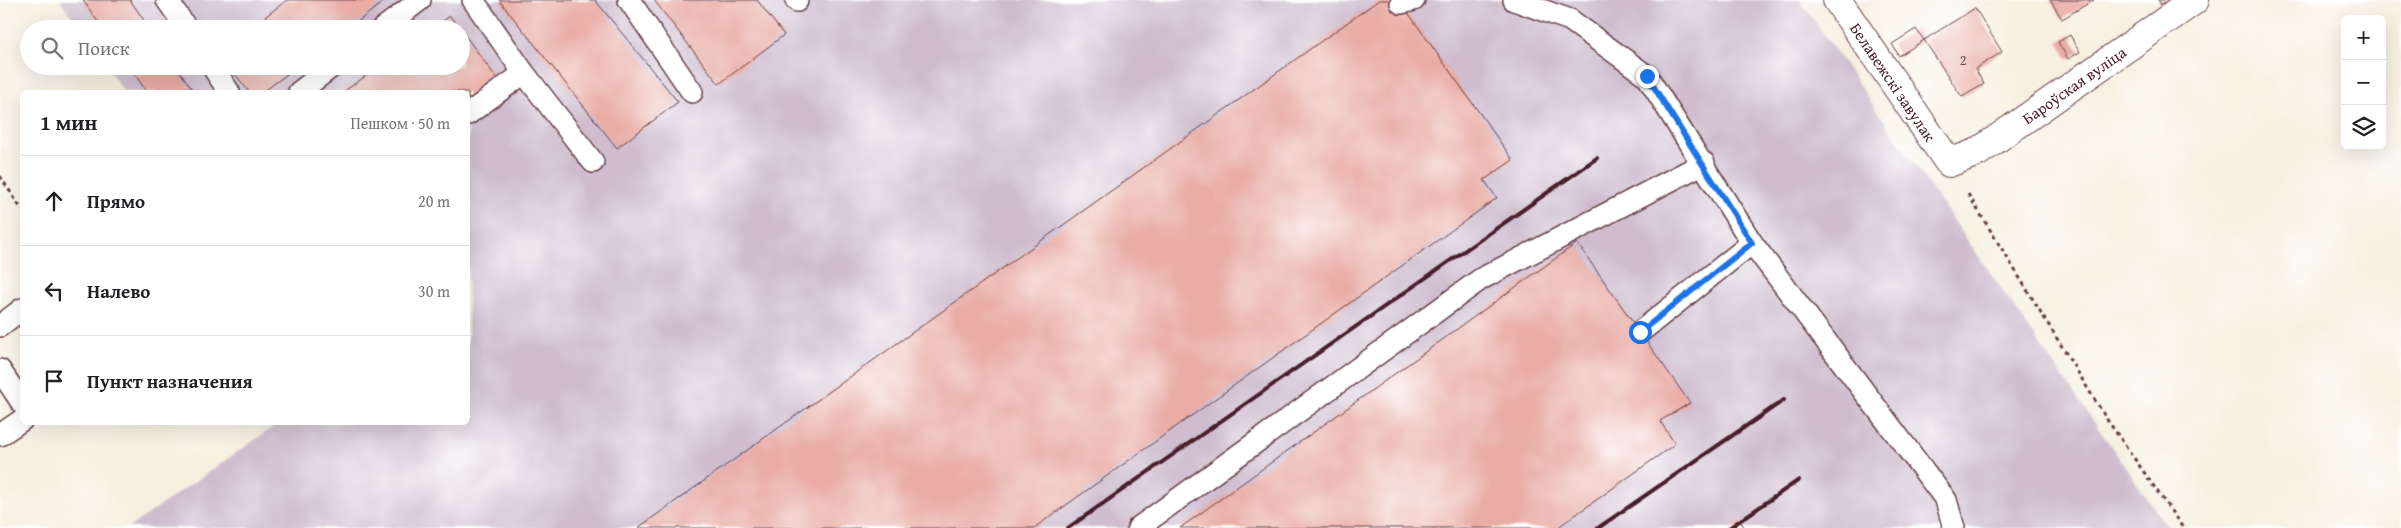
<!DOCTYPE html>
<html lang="ru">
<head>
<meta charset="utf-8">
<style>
	:root { --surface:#fff; --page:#f6f6f6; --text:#202124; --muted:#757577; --line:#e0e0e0 }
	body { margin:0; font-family:"Gentium Book Plus",serif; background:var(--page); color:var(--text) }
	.controls { position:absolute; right:15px; top:15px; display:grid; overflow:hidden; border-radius:8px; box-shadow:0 5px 20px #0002 }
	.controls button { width:45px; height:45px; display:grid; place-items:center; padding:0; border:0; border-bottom:1px solid var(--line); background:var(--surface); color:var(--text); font:25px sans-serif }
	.stop { position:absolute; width:15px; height:15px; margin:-11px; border:4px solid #1a73e8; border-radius:50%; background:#fff }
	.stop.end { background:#1a73e8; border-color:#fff; box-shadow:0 1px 5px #0008 }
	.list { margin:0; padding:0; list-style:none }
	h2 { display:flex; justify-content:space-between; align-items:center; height:65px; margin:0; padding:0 20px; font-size:21px }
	h2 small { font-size:16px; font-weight:400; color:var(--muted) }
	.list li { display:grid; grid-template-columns:32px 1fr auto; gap:15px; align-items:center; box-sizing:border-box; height:90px; padding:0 20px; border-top:1px solid var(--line) }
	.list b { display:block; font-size:19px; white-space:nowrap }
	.list em { font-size:16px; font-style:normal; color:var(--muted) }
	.icon { flex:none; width:28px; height:28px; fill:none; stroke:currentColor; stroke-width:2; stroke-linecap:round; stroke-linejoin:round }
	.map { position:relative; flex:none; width:2401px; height:528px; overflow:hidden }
	.search { position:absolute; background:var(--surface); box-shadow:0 5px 20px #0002; left:20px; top:20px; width:450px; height:55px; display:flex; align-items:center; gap:12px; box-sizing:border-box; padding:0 18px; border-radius:28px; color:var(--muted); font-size:19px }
	.panel { position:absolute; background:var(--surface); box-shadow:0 5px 20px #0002; left:20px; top:90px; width:450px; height:335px; border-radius:8px }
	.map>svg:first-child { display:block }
	.industrial { fill:#cfbdcf }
	.building { fill:#e9ada6 }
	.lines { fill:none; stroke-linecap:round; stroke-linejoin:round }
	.service-casing { stroke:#643e46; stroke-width:24 }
	.minor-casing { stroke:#643e46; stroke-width:30 }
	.path { stroke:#643e46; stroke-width:3; stroke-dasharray:4 4; stroke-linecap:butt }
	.service { stroke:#fff; stroke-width:21 }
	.minor { stroke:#fff; stroke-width:28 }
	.rail { stroke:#4a1f2b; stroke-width:4 }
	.route { stroke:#1a73e8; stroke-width:6 }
	.labels { text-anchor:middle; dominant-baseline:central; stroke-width:4.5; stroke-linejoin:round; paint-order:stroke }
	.number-label { font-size:14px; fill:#72424a }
	.street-label { font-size:16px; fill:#4a1f2b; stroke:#fff }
</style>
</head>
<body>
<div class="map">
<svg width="2401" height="528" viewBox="0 0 2401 528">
	<rect width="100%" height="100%" fill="#fff"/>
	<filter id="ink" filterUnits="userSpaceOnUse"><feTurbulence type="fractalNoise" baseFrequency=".02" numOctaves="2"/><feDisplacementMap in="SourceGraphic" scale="10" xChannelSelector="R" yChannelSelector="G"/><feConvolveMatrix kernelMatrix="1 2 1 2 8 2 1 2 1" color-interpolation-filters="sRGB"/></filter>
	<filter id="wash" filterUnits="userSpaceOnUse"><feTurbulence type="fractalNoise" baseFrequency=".0096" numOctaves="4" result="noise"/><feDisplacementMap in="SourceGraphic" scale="20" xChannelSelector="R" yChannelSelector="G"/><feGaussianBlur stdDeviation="1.12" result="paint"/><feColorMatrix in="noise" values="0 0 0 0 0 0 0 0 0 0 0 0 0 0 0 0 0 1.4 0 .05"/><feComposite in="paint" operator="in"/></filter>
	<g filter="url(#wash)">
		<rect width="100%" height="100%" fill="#f7f0e0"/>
		<path class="industrial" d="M60,0H1800L2168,528H128L279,423L468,422V92H124L106,66H461V29H80Z"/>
		<g id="blocks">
			<g class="building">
				<path d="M83,0H130L150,29H103Z"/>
				<path d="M287,0H386L348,29H249Z"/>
				<path d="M499,0H595L678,102L617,148Z"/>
				<path d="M654,0H757L784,35L719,84Z"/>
				<path d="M1379,0H1399L1513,160L1484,180L1497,198L1034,528H638Z"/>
				<path d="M2050,0H2094L2062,19Z"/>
				<path d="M2158,0H2174L2163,7Z"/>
				<path d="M1975,8L2002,52L1975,69L1984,84L1962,97L1924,40Z"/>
				<path d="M450,16L460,29H432Z"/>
				<path d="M1916,29L1924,40L1899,56L1892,44Z"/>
				<path d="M461,30L498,80L468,101V92H343L380,66H461Z"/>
				<path d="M2070,35L2080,52L2068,59L2058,42Z"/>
				<path d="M129,66H176L194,92H147Z"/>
				<path d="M229,66H298L263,92H249Z"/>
				<path d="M1577,243L1690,403L1660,421L1675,444L1557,528H1180Z"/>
				<path d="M1740,521L1745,528H1730Z"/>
			</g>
		</g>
	</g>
	<g filter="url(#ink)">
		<use href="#blocks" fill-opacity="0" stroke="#643e46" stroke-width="1"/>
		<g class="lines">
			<g class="service-casing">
				<g id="service">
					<path d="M167,0L187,29"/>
					<path d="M473,0L524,73L593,162"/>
					<path d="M629,0L692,92"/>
					<path d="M796,0L797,1"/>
					<path d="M1514,0L1570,20L1647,76L1752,243L1946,500L1954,528"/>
					<path d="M1401,3L1414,0"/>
					<path d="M382,29L420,0"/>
					<path d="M212,66L229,92"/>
					<path d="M299,92L333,66"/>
					<path d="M468,114L524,73"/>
					<path d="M0,326L22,309"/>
					<path d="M1640,332L1752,243"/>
					<path d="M0,370L22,403"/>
					<path d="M0,435L22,420"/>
					<path d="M1138,528L1481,279L1704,163"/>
				</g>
			</g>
			<g class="minor-casing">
				<path id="minor" d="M1837,0L1949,163L1978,152L2195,0"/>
			</g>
			<g class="path">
				<path d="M0,176L22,210"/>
				<path d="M1968,194L2106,418L2183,528"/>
			</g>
			<use href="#service" class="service"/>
			<use href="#minor" class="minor"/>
			<g class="rail">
				<path d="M1068,528L1597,158"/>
				<path d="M1598,528L1784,400"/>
				<path d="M1729,528L1799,480"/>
			</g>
		</g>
	</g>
	<g class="lines" filter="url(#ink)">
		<path class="route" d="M1640,332L1752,243L1647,76"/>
	</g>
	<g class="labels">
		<g class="number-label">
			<text x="1963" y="60">2</text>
		</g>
		<g class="street-label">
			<text transform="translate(1893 82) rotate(56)">Белавежскі завулак</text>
			<text transform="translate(2074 85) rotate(-35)">Бароўская вуліца</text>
		</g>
	</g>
</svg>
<div class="controls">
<button>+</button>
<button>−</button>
<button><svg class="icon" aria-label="layers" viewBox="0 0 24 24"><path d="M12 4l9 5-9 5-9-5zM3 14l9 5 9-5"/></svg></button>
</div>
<div class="stop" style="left:1640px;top:332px"></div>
<div class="stop end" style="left:1647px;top:76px"></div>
<div class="search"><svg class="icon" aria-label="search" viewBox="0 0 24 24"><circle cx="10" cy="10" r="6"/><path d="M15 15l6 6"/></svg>Поиск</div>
<section class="panel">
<h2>1 мин<small>Пешком · 50 m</small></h2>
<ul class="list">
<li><svg class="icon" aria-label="ahead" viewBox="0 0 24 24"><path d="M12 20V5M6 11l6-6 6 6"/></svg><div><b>Прямо</b></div><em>20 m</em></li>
<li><svg class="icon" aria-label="left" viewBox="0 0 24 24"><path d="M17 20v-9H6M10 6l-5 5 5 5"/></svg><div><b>Налево</b></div><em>30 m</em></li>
<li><svg class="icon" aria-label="arrive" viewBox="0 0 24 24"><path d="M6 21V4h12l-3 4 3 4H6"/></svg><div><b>Пункт назначения</b></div></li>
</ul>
</section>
</div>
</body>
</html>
